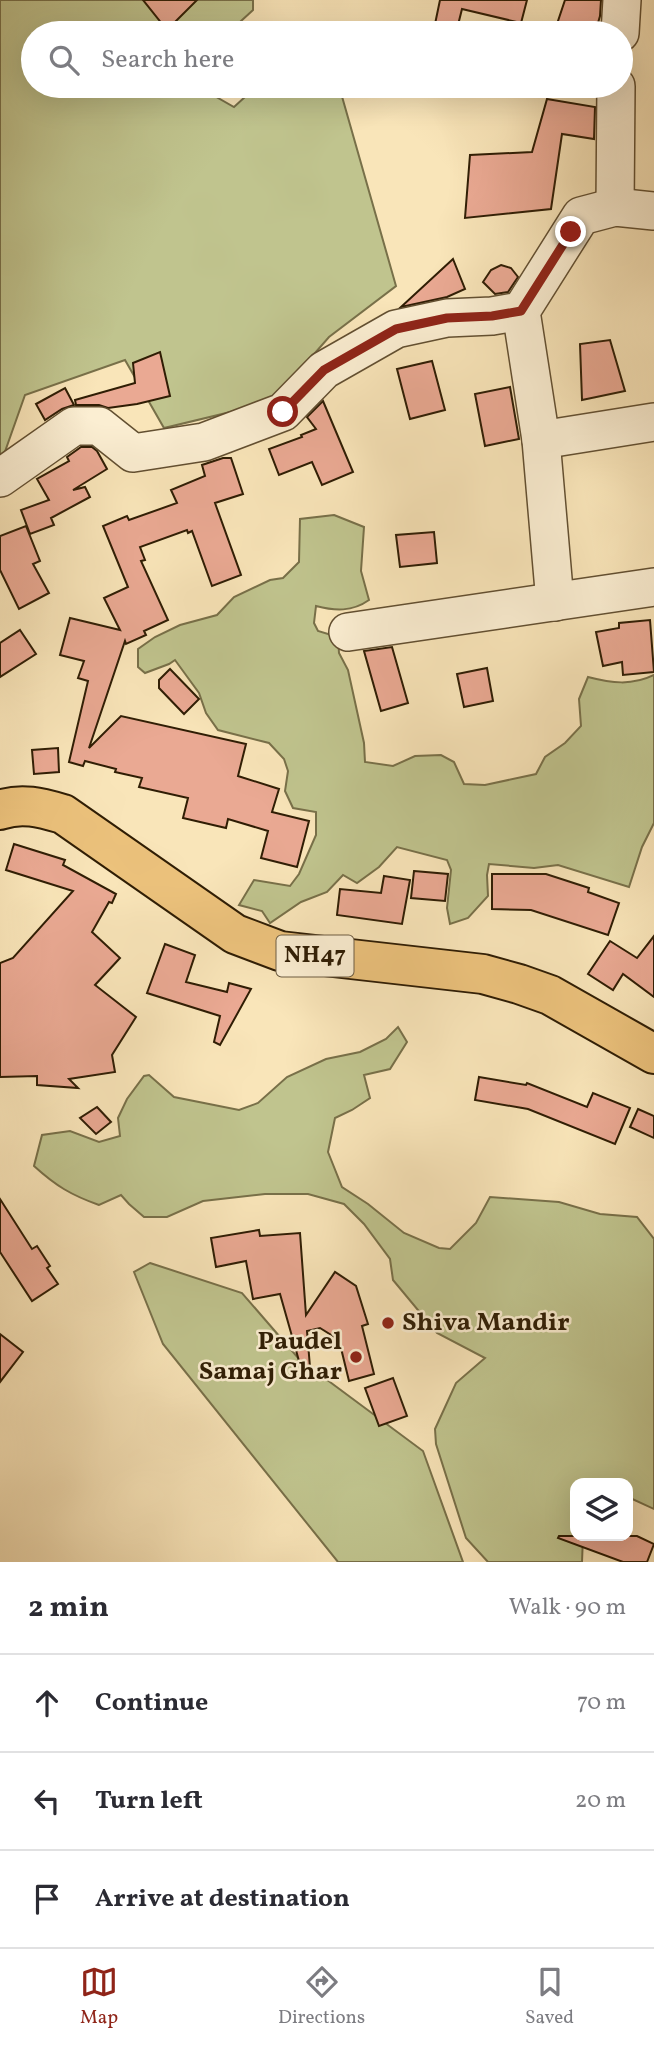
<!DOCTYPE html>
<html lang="en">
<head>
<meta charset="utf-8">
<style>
	:root { --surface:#fff; --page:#f2f2f3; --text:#2b2b33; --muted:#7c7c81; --line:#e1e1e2; --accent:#8f2418 }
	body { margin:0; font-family:Vollkorn,serif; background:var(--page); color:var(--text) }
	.controls { position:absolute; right:21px; bottom:21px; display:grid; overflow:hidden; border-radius:14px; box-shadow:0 7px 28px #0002 }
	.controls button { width:63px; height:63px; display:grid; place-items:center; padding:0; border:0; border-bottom:2px solid var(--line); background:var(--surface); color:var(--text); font:35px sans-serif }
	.stop { position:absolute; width:21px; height:21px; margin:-16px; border:5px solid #8f2418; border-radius:50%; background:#fff }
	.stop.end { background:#8f2418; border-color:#fff; box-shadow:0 2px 7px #0008 }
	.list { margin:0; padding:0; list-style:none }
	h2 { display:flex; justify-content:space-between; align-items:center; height:91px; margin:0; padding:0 28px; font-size:30px }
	h2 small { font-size:23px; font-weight:400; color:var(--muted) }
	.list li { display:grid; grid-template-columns:46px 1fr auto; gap:21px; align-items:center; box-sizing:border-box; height:98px; padding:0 28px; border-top:2px solid var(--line) }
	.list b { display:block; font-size:26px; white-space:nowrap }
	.list em { font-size:23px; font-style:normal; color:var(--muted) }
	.icon { flex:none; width:38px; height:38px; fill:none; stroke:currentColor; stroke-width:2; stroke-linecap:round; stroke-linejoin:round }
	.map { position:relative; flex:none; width:654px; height:1562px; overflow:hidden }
	.search { position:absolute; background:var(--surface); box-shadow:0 7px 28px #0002; left:21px; right:21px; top:21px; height:77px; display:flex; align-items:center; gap:18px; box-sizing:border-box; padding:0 24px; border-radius:38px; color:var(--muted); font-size:26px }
	.sheet { height:385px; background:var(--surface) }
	nav { display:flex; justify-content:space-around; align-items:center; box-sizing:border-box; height:98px; border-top:2px solid var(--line); background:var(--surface); font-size:19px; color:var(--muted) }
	nav a { display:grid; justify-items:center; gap:4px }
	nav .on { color:var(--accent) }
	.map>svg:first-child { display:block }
	.green { fill:#c0c48e; stroke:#787049; stroke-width:2 }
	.building { fill:#eaa993; stroke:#2f1d04; stroke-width:2 }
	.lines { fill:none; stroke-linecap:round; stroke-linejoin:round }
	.minor-casing { stroke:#624f31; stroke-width:40 }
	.highway-casing { stroke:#2f1d04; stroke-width:42 }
	.minor { stroke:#fbeed2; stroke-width:37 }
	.highway { stroke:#ecc27c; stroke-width:38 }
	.route { stroke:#8f2418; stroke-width:9 }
	.poi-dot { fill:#8f2418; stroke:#fbeed2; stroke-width:2.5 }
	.labels { text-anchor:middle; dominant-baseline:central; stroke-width:5; stroke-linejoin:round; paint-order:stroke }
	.shield { fill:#fbeed2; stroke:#6c5c42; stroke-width:2 }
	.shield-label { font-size:24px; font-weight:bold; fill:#2f1d04 }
	.poi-label { font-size:26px; font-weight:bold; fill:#2f1d04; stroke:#fbeed2; text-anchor:start }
</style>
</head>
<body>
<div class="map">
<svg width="654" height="1562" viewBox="0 0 654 1562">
	<rect width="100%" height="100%" fill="#f9e5b9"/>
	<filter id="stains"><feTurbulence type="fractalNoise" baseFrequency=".00286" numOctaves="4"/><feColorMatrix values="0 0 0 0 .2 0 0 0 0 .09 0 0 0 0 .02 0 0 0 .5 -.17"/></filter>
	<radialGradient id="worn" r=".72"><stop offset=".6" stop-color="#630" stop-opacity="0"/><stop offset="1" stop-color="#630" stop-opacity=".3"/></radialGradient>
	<g class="green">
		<path d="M0,0H253V10L228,33H33V86H197L234,107L257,86H339L396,286L329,337L272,402L164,428L125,360L25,395L2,460L0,461Z"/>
		<path d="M334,515L364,527L361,571L369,600C352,612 335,611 316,606L314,623L318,631L338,637L339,653L348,670L364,743L365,762L393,766L415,756L441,755L454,762L464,784L485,785L536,774L545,757L565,743L581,726L579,699L588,677C611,683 632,686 654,675V823L642,847L629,887L558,865L534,868L489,864L487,875L488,896L468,918L450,924L447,908L451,870L447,860L397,847L379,867L357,883L343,875L327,892L301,902L270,923L262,911L239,905L254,880L290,886L299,874L316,835V812L293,808L285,791L288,771L284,759L269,743L218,730L206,713L199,693L175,660L169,664L145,673L138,667V649L155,637L180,625L217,615L234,597L270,580L283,578L299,562L300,519Z"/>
		<path d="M398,1027L407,1042L390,1069L364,1075L370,1098L352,1110L335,1118L328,1152L342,1187L368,1204L404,1233L439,1248L450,1249L476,1223L490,1197L559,1202L600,1214L637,1217L654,1239V1509L628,1497V1483H575V1536H583L582,1562H488L466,1538L436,1444L435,1429L456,1383L485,1358L437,1333L393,1280L390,1259L364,1224L344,1204L308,1194H265L203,1201L167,1217H144L129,1204L121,1195L99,1205C71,1195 56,1186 34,1166L42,1135L70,1131L99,1142L120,1136L118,1118L127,1099L144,1076L149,1075L174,1097L239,1110L258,1103L287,1077L326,1059L360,1052L386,1039Z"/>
		<path d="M150,1263L242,1293L299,1359L423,1451L463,1562H338L163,1344L134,1272Z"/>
	</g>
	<g class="building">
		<path d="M143,0H197L167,30Z"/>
		<path d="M440,0H527L521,23L462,9L457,29L435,24Z"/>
		<path d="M565,0H601L600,16L595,33H554Z"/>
		<path d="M547,99L595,107L594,139L562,134L551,209L465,218L470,155L532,152Z"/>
		<path d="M453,259L465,289L447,297L401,307Z"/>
		<path d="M501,265L511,268L518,277L508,292L495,294L483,282L491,270Z"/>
		<path d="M610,340L625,391L582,400L580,344Z"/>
		<path d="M160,352L170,396L137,404L108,408L99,405H76L75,400L135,383L133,363Z"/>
		<path d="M432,361L445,410L410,419L397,369Z"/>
		<path d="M510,387L519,439L485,446L475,394Z"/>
		<path d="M65,388L74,405L62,409L45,420L36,404Z"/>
		<path d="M323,401L353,472L322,485L312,462L279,475L269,449L302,437L301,435L316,429L307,417Z"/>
		<path d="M81,447H92L97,451L107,469L73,490L85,487L90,497L51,518L54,525L30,534L21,510L49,500L37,479L69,461L67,457Z"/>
		<path d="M223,458H231L243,494L215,503L241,575L212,586L192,531L188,533L187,530L140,547L145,560L141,561L168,620L144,631L146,635L126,644L125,641L89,748L121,716L246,744L238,776L279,789L272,812L309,821L297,867L261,858L268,831L228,819L226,828L183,818L188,798L139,787L142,778L115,772L116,769L85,761L83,766L69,762L88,681L78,678L84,661L60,655L70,618L120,630L104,598L128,587L103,526L127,516L129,520L177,503L171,490L205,476L202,465Z"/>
		<path d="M26,526L40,561L33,564L49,593L19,609L0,570V536Z"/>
		<path d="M434,532L437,563L400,567L396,535Z"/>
		<path d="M650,620L654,672L623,675L622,662L603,666L596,632L619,628V623Z"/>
		<path d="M20,630L36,654L0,677V643Z"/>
		<path d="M392,647L408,703L381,711L364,651Z"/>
		<path d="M487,668L493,701L464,707L457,674Z"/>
		<path d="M170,669L199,699L184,714L159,688V680Z"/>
		<path d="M58,748L59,772L34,774L32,750Z"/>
		<path d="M14,844L65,860L63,865L116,894L112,903L109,902L92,932L120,958L95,985L136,1017L112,1055L115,1072L69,1079L78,1088L37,1085V1076L0,1077V963L13,958L73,891L6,870Z"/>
		<path d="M414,871L448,874L445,901L411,898Z"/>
		<path d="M492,874H546L589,888L588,892L619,903L608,935L531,910L492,909Z"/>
		<path d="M384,876L410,880L402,924L337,915L340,889L381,893Z"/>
		<path d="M654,936V997L623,974L613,990L588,974L610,941L637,958Z"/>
		<path d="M165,944L195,955L186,982L227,992L229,983L251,989L220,1045L214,1042L220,1016L147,993Z"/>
		<path d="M479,1077L526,1085L527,1083L587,1107L593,1093L630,1108L615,1144L528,1109L475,1100Z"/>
		<path d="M97,1107L111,1122L96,1134L80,1118Z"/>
		<path d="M638,1109L654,1116V1138L630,1127Z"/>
		<path d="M0,1199L32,1249L37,1246L50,1266L47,1268L58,1284L32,1301L0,1252Z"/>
		<path d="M259,1230L260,1236L300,1233L306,1315L335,1272L356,1286L368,1324L362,1326L374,1374L349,1381L339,1340L320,1328L307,1331L310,1367L301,1368L280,1294L253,1299L246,1261L216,1267L211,1238Z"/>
		<path d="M0,1334L23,1352L0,1382Z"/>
		<path d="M393,1378L407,1416L379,1426L365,1388Z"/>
		<path d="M559,1536H637L654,1544L647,1562H623L558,1538Z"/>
	</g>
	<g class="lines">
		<g class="minor-casing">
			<g id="minor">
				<path d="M620,33L622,0"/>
				<path d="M615,207L616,86"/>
				<path d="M541,440L654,422"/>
				<path d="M0,478L74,426H99L133,453L204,442L283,412L324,370L396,329L447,318L492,316L521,311"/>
				<path d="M555,602L541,440L521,311L581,216L615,207L654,211"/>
				<path d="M348,632L654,587"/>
			</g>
		</g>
		<g class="highway-casing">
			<path id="highway" d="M0,810C22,802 42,808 63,814L235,934L280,951L483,974L519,984L550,995L654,1054"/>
		</g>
		<use href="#minor" class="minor"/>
		<use href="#highway" class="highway"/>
	</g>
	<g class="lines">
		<path class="route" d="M283,412L324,370L396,329L447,318L492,316L521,311L571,232"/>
	</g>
	<g class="poi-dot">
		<circle cx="388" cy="1323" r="7"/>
		<circle cx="356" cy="1357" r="7"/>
	</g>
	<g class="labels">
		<rect class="shield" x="276.5" y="935.5" width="77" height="41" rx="5"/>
		<g class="shield-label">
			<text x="315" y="956">NH47</text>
		</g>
		<g class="poi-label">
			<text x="402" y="1323">Shiva Mandir</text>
			<text x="342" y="1342" text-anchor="end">Paudel<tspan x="342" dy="30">Samaj Ghar</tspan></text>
		</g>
	</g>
	<rect width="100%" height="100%" filter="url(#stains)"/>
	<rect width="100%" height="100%" fill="url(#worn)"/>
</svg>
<div class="controls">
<button><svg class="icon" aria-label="layers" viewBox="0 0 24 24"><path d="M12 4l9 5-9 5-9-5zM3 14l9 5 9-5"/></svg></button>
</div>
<div class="stop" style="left:283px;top:412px"></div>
<div class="stop end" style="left:571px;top:232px"></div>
<div class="search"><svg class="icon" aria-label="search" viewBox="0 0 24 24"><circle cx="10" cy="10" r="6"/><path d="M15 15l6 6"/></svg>Search here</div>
</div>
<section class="sheet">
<h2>2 min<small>Walk · 90 m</small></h2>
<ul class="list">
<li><svg class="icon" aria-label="ahead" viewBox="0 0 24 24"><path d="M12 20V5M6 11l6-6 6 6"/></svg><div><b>Continue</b></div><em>70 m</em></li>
<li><svg class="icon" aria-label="left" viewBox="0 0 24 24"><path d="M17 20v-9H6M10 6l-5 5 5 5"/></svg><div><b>Turn left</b></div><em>20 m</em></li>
<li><svg class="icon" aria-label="arrive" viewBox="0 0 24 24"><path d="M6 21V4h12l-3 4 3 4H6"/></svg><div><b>Arrive at destination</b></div></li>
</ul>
</section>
<nav>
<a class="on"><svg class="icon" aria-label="map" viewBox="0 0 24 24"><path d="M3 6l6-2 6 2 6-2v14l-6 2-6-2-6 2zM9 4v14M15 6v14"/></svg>Map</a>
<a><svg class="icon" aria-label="directions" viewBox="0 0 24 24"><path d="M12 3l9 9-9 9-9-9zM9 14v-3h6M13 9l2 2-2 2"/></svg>Directions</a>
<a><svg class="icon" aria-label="saved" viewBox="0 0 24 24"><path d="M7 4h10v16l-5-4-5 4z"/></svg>Saved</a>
</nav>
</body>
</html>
